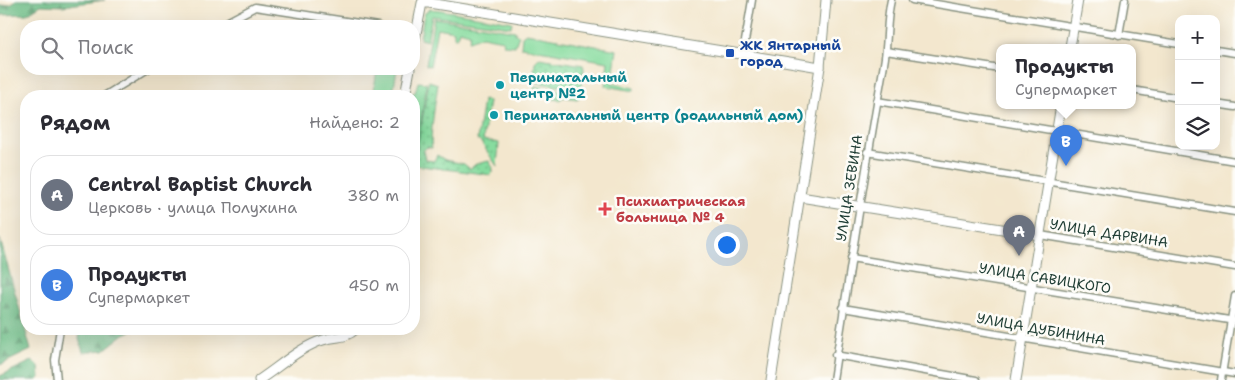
<!DOCTYPE html>
<html lang="ru">
<head>
<meta charset="utf-8">
<style>
	:root { --surface:#fff; --page:#f2f2f3; --text:#2b2b33; --muted:#7c7c81; --line:#e1e1e2; --accent:#111827 }
	body { margin:0; font-family:"Shantell Sans",sans-serif; background:var(--page); color:var(--text) }
	.controls { position:absolute; right:15px; top:15px; display:grid; overflow:hidden; border-radius:10px; box-shadow:0 5px 20px #0002 }
	.controls button { width:45px; height:45px; display:grid; place-items:center; padding:0; border:0; border-bottom:1px solid var(--line); background:var(--surface); color:var(--text); font:25px sans-serif }
	.you { position:absolute; left:726px; top:244px; width:18px; height:18px; margin:-12px; border:4px solid #fff; border-radius:50%; background:#1a73e8; box-shadow:0 0 0 8px #1a73e833 }
	.badge { display:grid; place-items:center; width:32px; height:32px; border-radius:50%; background:var(--accent); color:#fff; font-size:16px; font-weight:700 }
	.pin { position:absolute; translate:-50% -41px; filter:drop-shadow(0 1px 2px #0008) }
	.pin::after { content:''; position:absolute; top:26px; width:18px; height:15px; background:inherit; clip-path:polygon(0 0,100% 0,50% 100%) }
	.popup { position:absolute; left:996px; top:44px; width:140px; height:65px; box-sizing:border-box; display:grid; place-content:center; border-radius:10px; background:var(--surface); filter:drop-shadow(0 1px 4px #0005); font-size:16px; white-space:nowrap; color:var(--muted) }
	.popup b { font-size:19px; color:var(--text) }
	.popup::after { content:''; position:absolute; left:50%; top:100%; margin-left:-10px; border:10px solid transparent; border-top-color:var(--surface) }
	.list { margin:0; padding:0; list-style:none }
	h2 { display:flex; justify-content:space-between; align-items:center; height:65px; margin:0; padding:0 20px; font-size:21px }
	h2 small { font-size:16px; font-weight:400; color:var(--muted) }
	.list li { display:grid; grid-template-columns:32px 1fr auto; gap:15px; align-items:center; box-sizing:border-box; height:80px; margin:0 10px 10px; padding:0 10px; border:1px solid var(--line); border-radius:20px }
	.list b { display:block; font-size:19px; white-space:nowrap }
	.list p { margin:0; font-size:16px; white-space:nowrap; color:var(--muted) }
	.list em { font-size:16px; font-style:normal; color:var(--muted) }
	.icon { flex:none; width:28px; height:28px; fill:none; stroke:currentColor; stroke-width:2; stroke-linecap:round; stroke-linejoin:round }
	.map { position:relative; flex:none; width:1235px; height:380px; overflow:hidden }
	.search { position:absolute; background:var(--surface); box-shadow:0 5px 20px #0002; left:20px; top:20px; width:400px; height:55px; display:flex; align-items:center; gap:12px; box-sizing:border-box; padding:0 18px; border-radius:20px; color:var(--muted); font-size:19px }
	.panel { position:absolute; background:var(--surface); box-shadow:0 5px 20px #0002; left:20px; top:90px; width:400px; height:245px; border-radius:20px }
	.map>svg:first-child { display:block }
	.green { fill:#87dc9f; stroke:#538c6a }
	.forest { fill:url(#forest-firs); stroke:#467c5d }
	.park { fill:url(#park-dots); stroke:#538c6a }
	.lines { fill:none; stroke-linecap:round; stroke-linejoin:round }
	.street-casing { stroke:#899281; stroke-width:9 }
	.secondary-casing { stroke:#899281; stroke-width:11 }
	.street { stroke:#fff; stroke-width:6 }
	.secondary { stroke:#fff; stroke-width:9 }
	.transit-dot { fill:#1a4fb4; stroke:#fdfcf7; stroke-width:2 }
	.culture-dot { fill:#0f9aa8; stroke:#fdfcf7; stroke-width:2 }
	.health-dot { fill:#e0444e; stroke:#fdfcf7; stroke-width:2 }
	.labels { text-anchor:middle; dominant-baseline:central; stroke-width:5; stroke-linejoin:round; paint-order:stroke }
	.transit-label { font-size:14px; font-weight:bold; fill:#164399; stroke:#fdfcf7; text-anchor:start }
	.culture-label { font-size:14px; font-weight:bold; fill:#0d838f; stroke:#fdfcf7; text-anchor:start }
	.street-label { font-size:14px; fill:#1f3d34; stroke:#fdfcf7 }
	.health-label { font-size:14px; font-weight:bold; fill:#be3a42; stroke:#fdfcf7; text-anchor:start }
</style>
</head>
<body>
<div class="map">
<svg width="1235" height="380" viewBox="0 0 1235 380">
	<defs>
		<pattern id="forest-firs" width="22" height="20" patternUnits="userSpaceOnUse" patternTransform="scale(1.25)"><rect width="22" height="20" fill="#6dbc86"/><path d="M5 1l3.5 6h-7zM16 11l3.5 6h-7z" fill="#599a6e"/></pattern>
		<pattern id="park-dots" width="8" height="8" patternUnits="userSpaceOnUse" patternTransform="scale(1.25)"><rect width="8" height="8" fill="#87dc9f"/><path d="M2 2h.1M6 6h.1" fill="none" stroke="#6eb482" stroke-width="1.8" stroke-linecap="round"/></pattern>
	</defs>
	<rect width="100%" height="100%" fill="#fdfcf7"/>
	<filter id="ink" filterUnits="userSpaceOnUse"><feTurbulence type="fractalNoise" baseFrequency=".02" numOctaves="2"/><feDisplacementMap in="SourceGraphic" scale="10" xChannelSelector="R" yChannelSelector="G"/><feConvolveMatrix kernelMatrix="1 2 1 2 8 2 1 2 1" color-interpolation-filters="sRGB"/></filter>
	<filter id="wash" filterUnits="userSpaceOnUse"><feTurbulence type="fractalNoise" baseFrequency=".0096" numOctaves="4" result="noise"/><feDisplacementMap in="SourceGraphic" scale="20" xChannelSelector="R" yChannelSelector="G"/><feGaussianBlur stdDeviation="1.12" result="paint"/><feColorMatrix in="noise" values="0 0 0 0 0 0 0 0 0 0 0 0 0 0 0 0 0 1.4 0 .05"/><feComposite in="paint" operator="in"/></filter>
	<g filter="url(#wash)">
		<rect width="100%" height="100%" fill="#f3e7ce"/>
		<g class="green">
			<path d="M430,9L440,10L512,22L511,27L432,16L427,41L420,39L424,14Z"/>
			<path d="M434,18L515,31V34L519,35L515,46L504,45L503,40L482,36L469,41L470,33L459,30L457,37H454V31L437,28L430,66L426,65Z"/>
			<path d="M526,33L617,50L612,83L634,88V91L605,86L608,62L521,47L522,36Z"/>
			<path d="M377,69H397L393,92L387,91L386,96H373Z"/>
			<path d="M418,82L427,83L414,163V96H411L412,93H415Z"/>
		</g>
		<g class="forest">
			<path d="M16,0H105L63,6L41,5L27,14L2,15L0,19V6L12,4Z"/>
			<path d="M0,239L31,350L0,365Z"/>
			<path d="M80,329H136L124,334L104,350L83,352L79,339Z"/>
			<path d="M32,361L39,366L40,378L38,380H0V376Z"/>
		</g>
		<g class="park">
			<path d="M539,58L583,65L584,69L580,90L533,82L535,62Z"/>
			<path d="M429,81L438,84C436,98 429,137 432,148L427,147L423,151L425,160L434,161L437,155L445,160L464,164L470,169L476,164L489,161L493,168L491,175L414,165Z"/>
			<path d="M535,86L581,94V96L577,99L564,97L559,100L536,96L533,93Z"/>
			<path d="M483,100L489,101L483,140L499,143L497,166L480,141L477,140Z"/>
		</g>
	</g>
	<g filter="url(#ink)">
		<g class="lines">
			<g class="street-casing">
				<g id="street">
					<path d="M912,0L1179,44"/>
					<path d="M219,26L255,7L378,26"/>
					<path d="M1119,35L1125,0"/>
					<path d="M1216,50L1235,53"/>
					<path d="M886,51L1000,69"/>
					<path d="M743,53L752,0"/>
					<path d="M1132,90L1179,98"/>
					<path d="M104,96L148,69"/>
					<path d="M877,101L1235,161"/>
					<path d="M1216,104L1235,107"/>
					<path d="M867,152L1235,212"/>
					<path d="M1040,235L1235,267"/>
					<path d="M851,258L1235,321"/>
					<path d="M843,308L1235,374"/>
					<path d="M835,355L976,380"/>
					<path d="M57,380L55,360L60,329"/>
					<path d="M833,380C849,275 865,169 884,64C888,43 886,21 891,0"/>
					<path d="M1221,380L1235,296"/>
				</g>
			</g>
			<g class="secondary-casing">
				<g id="secondary">
					<path d="M414,44L422,3H429L820,67"/>
					<path d="M1070,47L1078,0"/>
					<path d="M405,96L410,69"/>
					<path d="M800,197L1040,235"/>
					<path d="M259,380C279,367 300,347 323,340C336,336 345,339 356,329"/>
					<path d="M771,380L820,67L826,0"/>
					<path d="M1016,380L1061,105"/>
				</g>
			</g>
			<use href="#street" class="street"/>
			<use href="#secondary" class="secondary"/>
		</g>
	</g>
	<rect class="transit-dot" x="725" y="48" width="10" height="10" rx="2.5"/>
	<g class="culture-dot">
		<circle cx="500" cy="85" r="5"/>
		<circle cx="494" cy="115" r="5"/>
	</g>
	<path class="health-dot" d="M602.5 201.5h5v5h5v5h-5v5h-5v-5h-5v-5h5z"/>
	<g class="labels">
		<g class="transit-label">
			<text x="740" y="45">ЖК Янтарный<tspan x="740" dy="16">город</tspan></text>
		</g>
		<g class="culture-label">
			<text x="510" y="77">Перинатальный<tspan x="510" dy="16">центр №2</tspan></text>
			<text x="504" y="115">Перинатальный центр (родильный дом)</text>
		</g>
		<g class="street-label">
			<text transform="translate(849 188) rotate(-81)">УЛИЦА ЗЕВИНА</text>
			<text transform="translate(1109 233) rotate(9)">УЛИЦА ДАРВИНА</text>
			<text transform="translate(1045 278) rotate(9)">УЛИЦА САВИЦКОГО</text>
			<text transform="translate(1041 329) rotate(10)">УЛИЦА ДУБИНИНА</text>
		</g>
		<g class="health-label">
			<text x="616" y="201">Психиатрическая<tspan x="616" dy="16">больница № 4</tspan></text>
		</g>
	</g>
</svg>
<div class="controls">
<button>+</button>
<button>−</button>
<button><svg class="icon" aria-label="layers" viewBox="0 0 24 24"><path d="M12 4l9 5-9 5-9-5zM3 14l9 5 9-5"/></svg></button>
</div>
<div class="you"></div>
<div class="pin badge" style="left:1019px;top:256px;background:#6b7280">A</div>
<div class="pin badge" style="left:1066px;top:166px;background:#3f7fe0">B</div>
<div class="popup"><b>Продукты</b>Супермаркет</div>
<div class="search"><svg class="icon" aria-label="search" viewBox="0 0 24 24"><circle cx="10" cy="10" r="6"/><path d="M15 15l6 6"/></svg>Поиск</div>
<section class="panel">
<h2>Рядом<small>Найдено: 2</small></h2>
<ul class="list">
<li><span class="badge" style="background:#6b7280">A</span><div><b>Central Baptist Church</b><p>Церковь · улица Полухина</p></div><em>380 m</em></li>
<li><span class="badge" style="background:#3f7fe0">B</span><div><b>Продукты</b><p>Супермаркет</p></div><em>450 m</em></li>
</ul>
</section>
</div>
</body>
</html>
